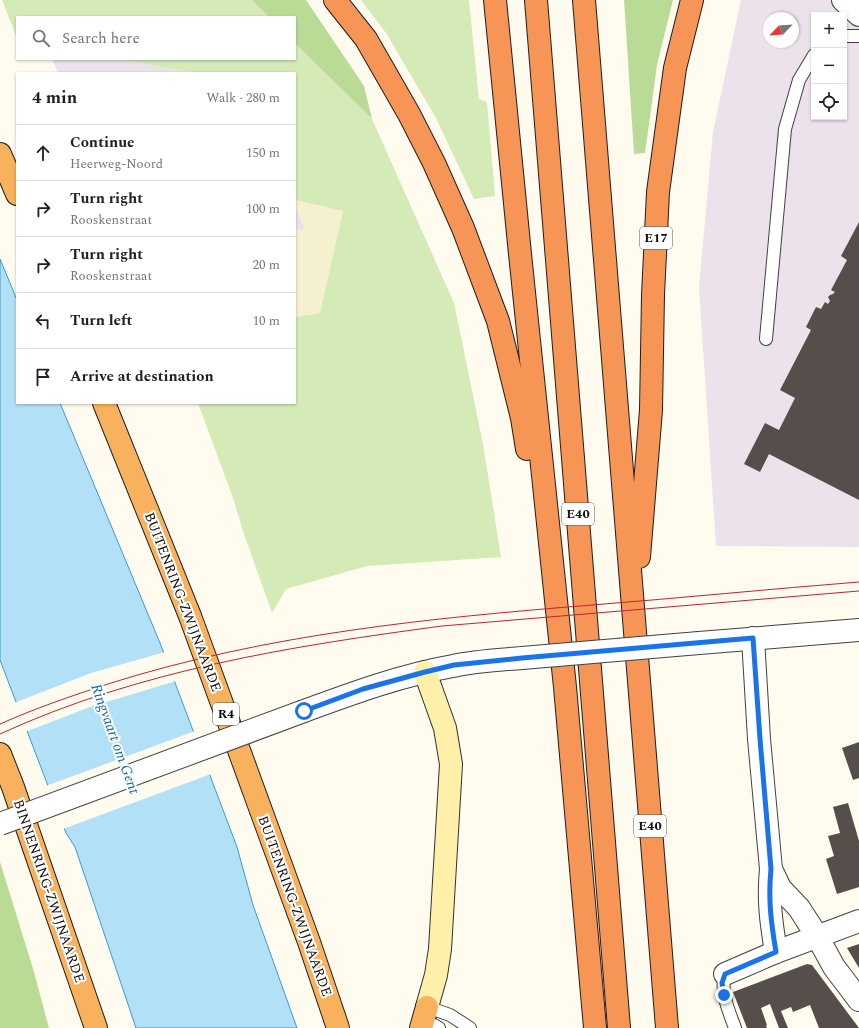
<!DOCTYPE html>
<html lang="en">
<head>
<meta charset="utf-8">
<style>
	:root { --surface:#fff; --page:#f6f6f6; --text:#202124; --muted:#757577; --line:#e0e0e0 }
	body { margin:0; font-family:Spectral,serif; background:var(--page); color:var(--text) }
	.controls { position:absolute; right:12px; top:12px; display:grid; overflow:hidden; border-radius:0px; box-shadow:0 1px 3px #0004 }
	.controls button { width:36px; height:36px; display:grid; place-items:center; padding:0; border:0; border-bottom:1px solid var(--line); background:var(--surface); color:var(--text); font:20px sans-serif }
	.compass { position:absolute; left:763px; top:12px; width:36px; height:36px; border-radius:50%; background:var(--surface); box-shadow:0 1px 3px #0004; rotate:245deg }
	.stop { position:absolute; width:12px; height:12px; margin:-9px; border:3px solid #1a73e8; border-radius:50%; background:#fff }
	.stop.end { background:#1a73e8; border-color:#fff; box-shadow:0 1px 4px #0008 }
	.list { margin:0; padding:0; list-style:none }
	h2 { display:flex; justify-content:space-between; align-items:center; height:52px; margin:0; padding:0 16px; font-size:17px }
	h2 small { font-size:13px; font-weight:400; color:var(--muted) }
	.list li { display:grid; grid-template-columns:26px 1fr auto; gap:12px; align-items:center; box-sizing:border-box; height:56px; padding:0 16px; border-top:1px solid var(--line) }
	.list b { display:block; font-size:15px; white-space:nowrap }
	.list p { margin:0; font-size:13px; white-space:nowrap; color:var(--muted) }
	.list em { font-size:13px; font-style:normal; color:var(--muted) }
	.icon { flex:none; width:22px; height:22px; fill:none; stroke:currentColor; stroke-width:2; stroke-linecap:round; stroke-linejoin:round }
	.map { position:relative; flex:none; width:859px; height:1028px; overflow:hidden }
	.search { position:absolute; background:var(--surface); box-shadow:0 1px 3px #0004; left:16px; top:16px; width:280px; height:44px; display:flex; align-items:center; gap:10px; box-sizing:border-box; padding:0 14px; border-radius:0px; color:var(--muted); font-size:15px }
	.panel { position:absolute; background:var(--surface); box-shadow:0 1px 3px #0004; left:16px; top:72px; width:280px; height:332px; border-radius:0px }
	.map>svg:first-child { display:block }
	.industrial { fill:#ebe2ec; fill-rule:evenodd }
	.farmland { fill:#f5f0ce }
	.green { fill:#d4eab7 }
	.forest { fill:#b9db96 }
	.water { fill:#b2e1f7; stroke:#389ccf }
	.pier { fill:#fffbee }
	.building { fill:#564e4a }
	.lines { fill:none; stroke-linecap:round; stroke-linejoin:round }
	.service-casing { stroke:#414141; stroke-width:14 }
	.minor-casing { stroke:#414141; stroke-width:24 }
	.tertiary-casing { stroke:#414141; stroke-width:24 }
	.secondary-casing { stroke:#303030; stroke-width:24 }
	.trunk-casing { stroke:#1f1f1f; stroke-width:24 }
	.motorway-casing { stroke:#1f1f1f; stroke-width:24 }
	.service { stroke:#fff; stroke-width:12 }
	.minor { stroke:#fff; stroke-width:22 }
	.tertiary { stroke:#fff; stroke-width:22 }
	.secondary { stroke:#fff0a9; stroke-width:22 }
	.trunk { stroke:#f8b15c; stroke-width:22 }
	.motorway { stroke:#f69555; stroke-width:22 }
	.tram { stroke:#c02334; stroke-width:1 }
	.tertiary-bridge-casing { stroke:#414141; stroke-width:24; stroke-linecap:butt }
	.tertiary-bridge { stroke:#fff; stroke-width:22 }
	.route { stroke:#1a73e8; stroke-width:5 }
	.labels { text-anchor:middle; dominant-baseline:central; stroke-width:4; stroke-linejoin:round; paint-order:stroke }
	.shield { fill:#fff; stroke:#565656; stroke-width:1 }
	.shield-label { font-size:13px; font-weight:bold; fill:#0e0e0e }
	.street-label { font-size:14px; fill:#0e0e0e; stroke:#fff }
	.water-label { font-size:15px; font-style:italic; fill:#156ca1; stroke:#fff }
</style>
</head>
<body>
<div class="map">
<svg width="859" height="1028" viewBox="0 0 859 1028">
	<rect width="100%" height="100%" fill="#fffbee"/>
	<g class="industrial">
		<path d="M741,0H859V547L716,546L699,287L713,132ZM814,15H844V117H814ZM769,18H793V42H769Z"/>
		<path d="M52,59H116L196,73H58Z"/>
		<path d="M295,204L306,231L295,229Z"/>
	</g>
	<path class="farmland" d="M295,200L343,211L320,313L295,317V229L306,230L295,204Z"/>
	<g class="green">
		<path d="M2,0H252L269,17H17V38Z"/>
		<path d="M361,0H469L479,99L487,102L495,196L474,199L436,118L386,33Z"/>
		<path d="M295,43L372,119L454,303L483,444L501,557L367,566L286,589L272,613L244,534L233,498L198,403H295V317L320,313L343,211L295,200V73H196L116,59H295Z"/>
	</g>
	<g class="forest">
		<path d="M252,0H306L364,86L372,119L295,43V17H269Z"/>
		<path d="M624,0H673L657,65L645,153L634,154Z"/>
		<path d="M0,862L34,972L49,1028H0Z"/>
	</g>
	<path class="water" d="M0,259L17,300V403H60L160,643L237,847L253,905L297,1028H136L75,847L66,833L0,660Z"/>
	<g class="pier">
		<path d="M165,652L176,681L90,707L25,732L14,703L91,673Z"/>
		<path d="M195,731L211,774L63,829L46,786Z"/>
	</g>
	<g class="building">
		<path d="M859,222V500L769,454L760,472L744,464L765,423L779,430L795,398L780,390L811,330L806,327L816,307L821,309L825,302L828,304L830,301L828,297L830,295L833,294L835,292L831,290L847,260L841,256Z"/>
		<path d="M859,742V778L853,780L842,748Z"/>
		<path d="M848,803L859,841V887L837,894L826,859L834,856L828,836L840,833L833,807Z"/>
		<path d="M859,944V968L847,948Z"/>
		<path d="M807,964L812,965L859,1028H819L810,1005L793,1012L791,1007L781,1011L788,1028H779L770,1004L761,1008L767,1025L766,1026L767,1028H747L733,992Z"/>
	</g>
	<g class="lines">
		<g class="service-casing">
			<g id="service">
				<path d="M844,36H859"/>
				<path d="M766,339L785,129L799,80L814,55"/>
				<path d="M725,974C720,993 729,1011 735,1028"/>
				<path d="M427,1007L450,1015L470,1028"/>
				<path d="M423,1022L434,1025L439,1028"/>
			</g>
		</g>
		<g class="minor-casing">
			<g id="minor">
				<path d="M843,0L859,15"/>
				<path d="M753,638L759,739L771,869C768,899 771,922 776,952"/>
				<path d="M771,869L780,888L799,908L817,936L834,967L859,1000"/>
				<path d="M725,974L776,952L859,921"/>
			</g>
		</g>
		<g class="tertiary-casing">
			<g id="tertiary">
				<path d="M699,643L859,630"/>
				<path d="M304,711C353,693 402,675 453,666C475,661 499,660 522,658"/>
			</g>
		</g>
		<g class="secondary-casing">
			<path id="secondary" d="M425,672L445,728L451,764L440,949L436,975L427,1007"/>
		</g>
		<g class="trunk-casing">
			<g id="trunk">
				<path d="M0,154L17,194"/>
				<path d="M104,403L190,616L309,942L338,1028"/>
				<path d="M0,754L13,787L96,1028"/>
				<path d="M421,1028L427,1007"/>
			</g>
		</g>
		<g class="motorway-casing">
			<g id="motorway">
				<path d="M335,0L366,39L409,114L434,163L463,228L498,321L522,418L527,449"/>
				<path d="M495,0L520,254L565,687L595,1028"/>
				<path d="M536,0L619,1028"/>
				<path d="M584,0L667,1028"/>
				<path d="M639,557L651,410L653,295L658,192L675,68L692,0"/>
			</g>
		</g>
		<use href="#service" class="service"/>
		<use href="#minor" class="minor"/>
		<use href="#tertiary" class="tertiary"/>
		<use href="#secondary" class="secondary"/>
		<use href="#trunk" class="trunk"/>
		<use href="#motorway" class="motorway"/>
		<g class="tram">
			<path d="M0,724C36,708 74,695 111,683C267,634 430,618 592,605C681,598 770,589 859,582"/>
			<path d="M0,734C139,670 292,646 442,626L859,591"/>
		</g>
		<g class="tertiary-bridge-casing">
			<g id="tertiary-bridge">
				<path d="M522,658L699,643"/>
				<path d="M0,824L304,711"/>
			</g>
		</g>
		<use href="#tertiary-bridge" class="tertiary-bridge"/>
	</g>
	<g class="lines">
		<path class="route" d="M304,711L363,689L425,672L454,665L522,658L753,638L760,739L771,869C768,899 771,922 776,952L725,974L722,983L724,995"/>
	</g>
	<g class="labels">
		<g class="shield">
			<rect x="640" y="227" width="32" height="22" rx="3"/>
			<rect x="562" y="503" width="32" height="22" rx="3"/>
			<rect x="213" y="703" width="26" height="22" rx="3"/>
			<rect x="634" y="815" width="32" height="22" rx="3"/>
		</g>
		<g class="shield-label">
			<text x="656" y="238">E17</text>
			<text x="578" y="514">E40</text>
			<text x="226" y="714">R4</text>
			<text x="650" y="826">E40</text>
		</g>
		<g class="street-label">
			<text transform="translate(183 602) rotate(69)">BUITENRING-ZWIJNAARDE</text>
			<text transform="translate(49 891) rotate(71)">BINNENRING-ZWIJNAARDE</text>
			<text transform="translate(295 906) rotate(70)">BUITENRING-ZWIJNAARDE</text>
		</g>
		<g class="water-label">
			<text transform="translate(115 739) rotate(70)">Ringvaart om Gent</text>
		</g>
	</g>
</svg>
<div class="controls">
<button>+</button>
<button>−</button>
<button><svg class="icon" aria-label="locate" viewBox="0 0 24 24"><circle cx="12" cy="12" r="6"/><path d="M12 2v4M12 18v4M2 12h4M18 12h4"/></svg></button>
</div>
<svg class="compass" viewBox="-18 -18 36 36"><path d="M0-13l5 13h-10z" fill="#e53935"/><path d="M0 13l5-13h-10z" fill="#757577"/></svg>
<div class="stop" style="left:304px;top:711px"></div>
<div class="stop end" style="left:724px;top:995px"></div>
<div class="search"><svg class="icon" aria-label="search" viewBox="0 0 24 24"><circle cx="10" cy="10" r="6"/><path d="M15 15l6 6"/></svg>Search here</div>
<section class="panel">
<h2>4 min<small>Walk · 280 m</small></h2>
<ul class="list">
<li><svg class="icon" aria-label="ahead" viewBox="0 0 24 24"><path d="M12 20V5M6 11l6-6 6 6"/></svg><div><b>Continue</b><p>Heerweg-Noord</p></div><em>150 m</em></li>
<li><svg class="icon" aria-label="right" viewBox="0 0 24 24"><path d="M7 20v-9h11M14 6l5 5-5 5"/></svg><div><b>Turn right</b><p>Rooskenstraat</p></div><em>100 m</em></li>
<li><svg class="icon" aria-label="right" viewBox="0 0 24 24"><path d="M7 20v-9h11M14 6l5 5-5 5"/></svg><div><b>Turn right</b><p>Rooskenstraat</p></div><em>20 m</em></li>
<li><svg class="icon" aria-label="left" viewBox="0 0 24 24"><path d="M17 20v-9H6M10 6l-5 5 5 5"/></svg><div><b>Turn left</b></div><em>10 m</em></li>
<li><svg class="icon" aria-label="arrive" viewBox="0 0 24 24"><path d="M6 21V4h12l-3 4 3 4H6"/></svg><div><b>Arrive at destination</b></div></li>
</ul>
</section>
</div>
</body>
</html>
